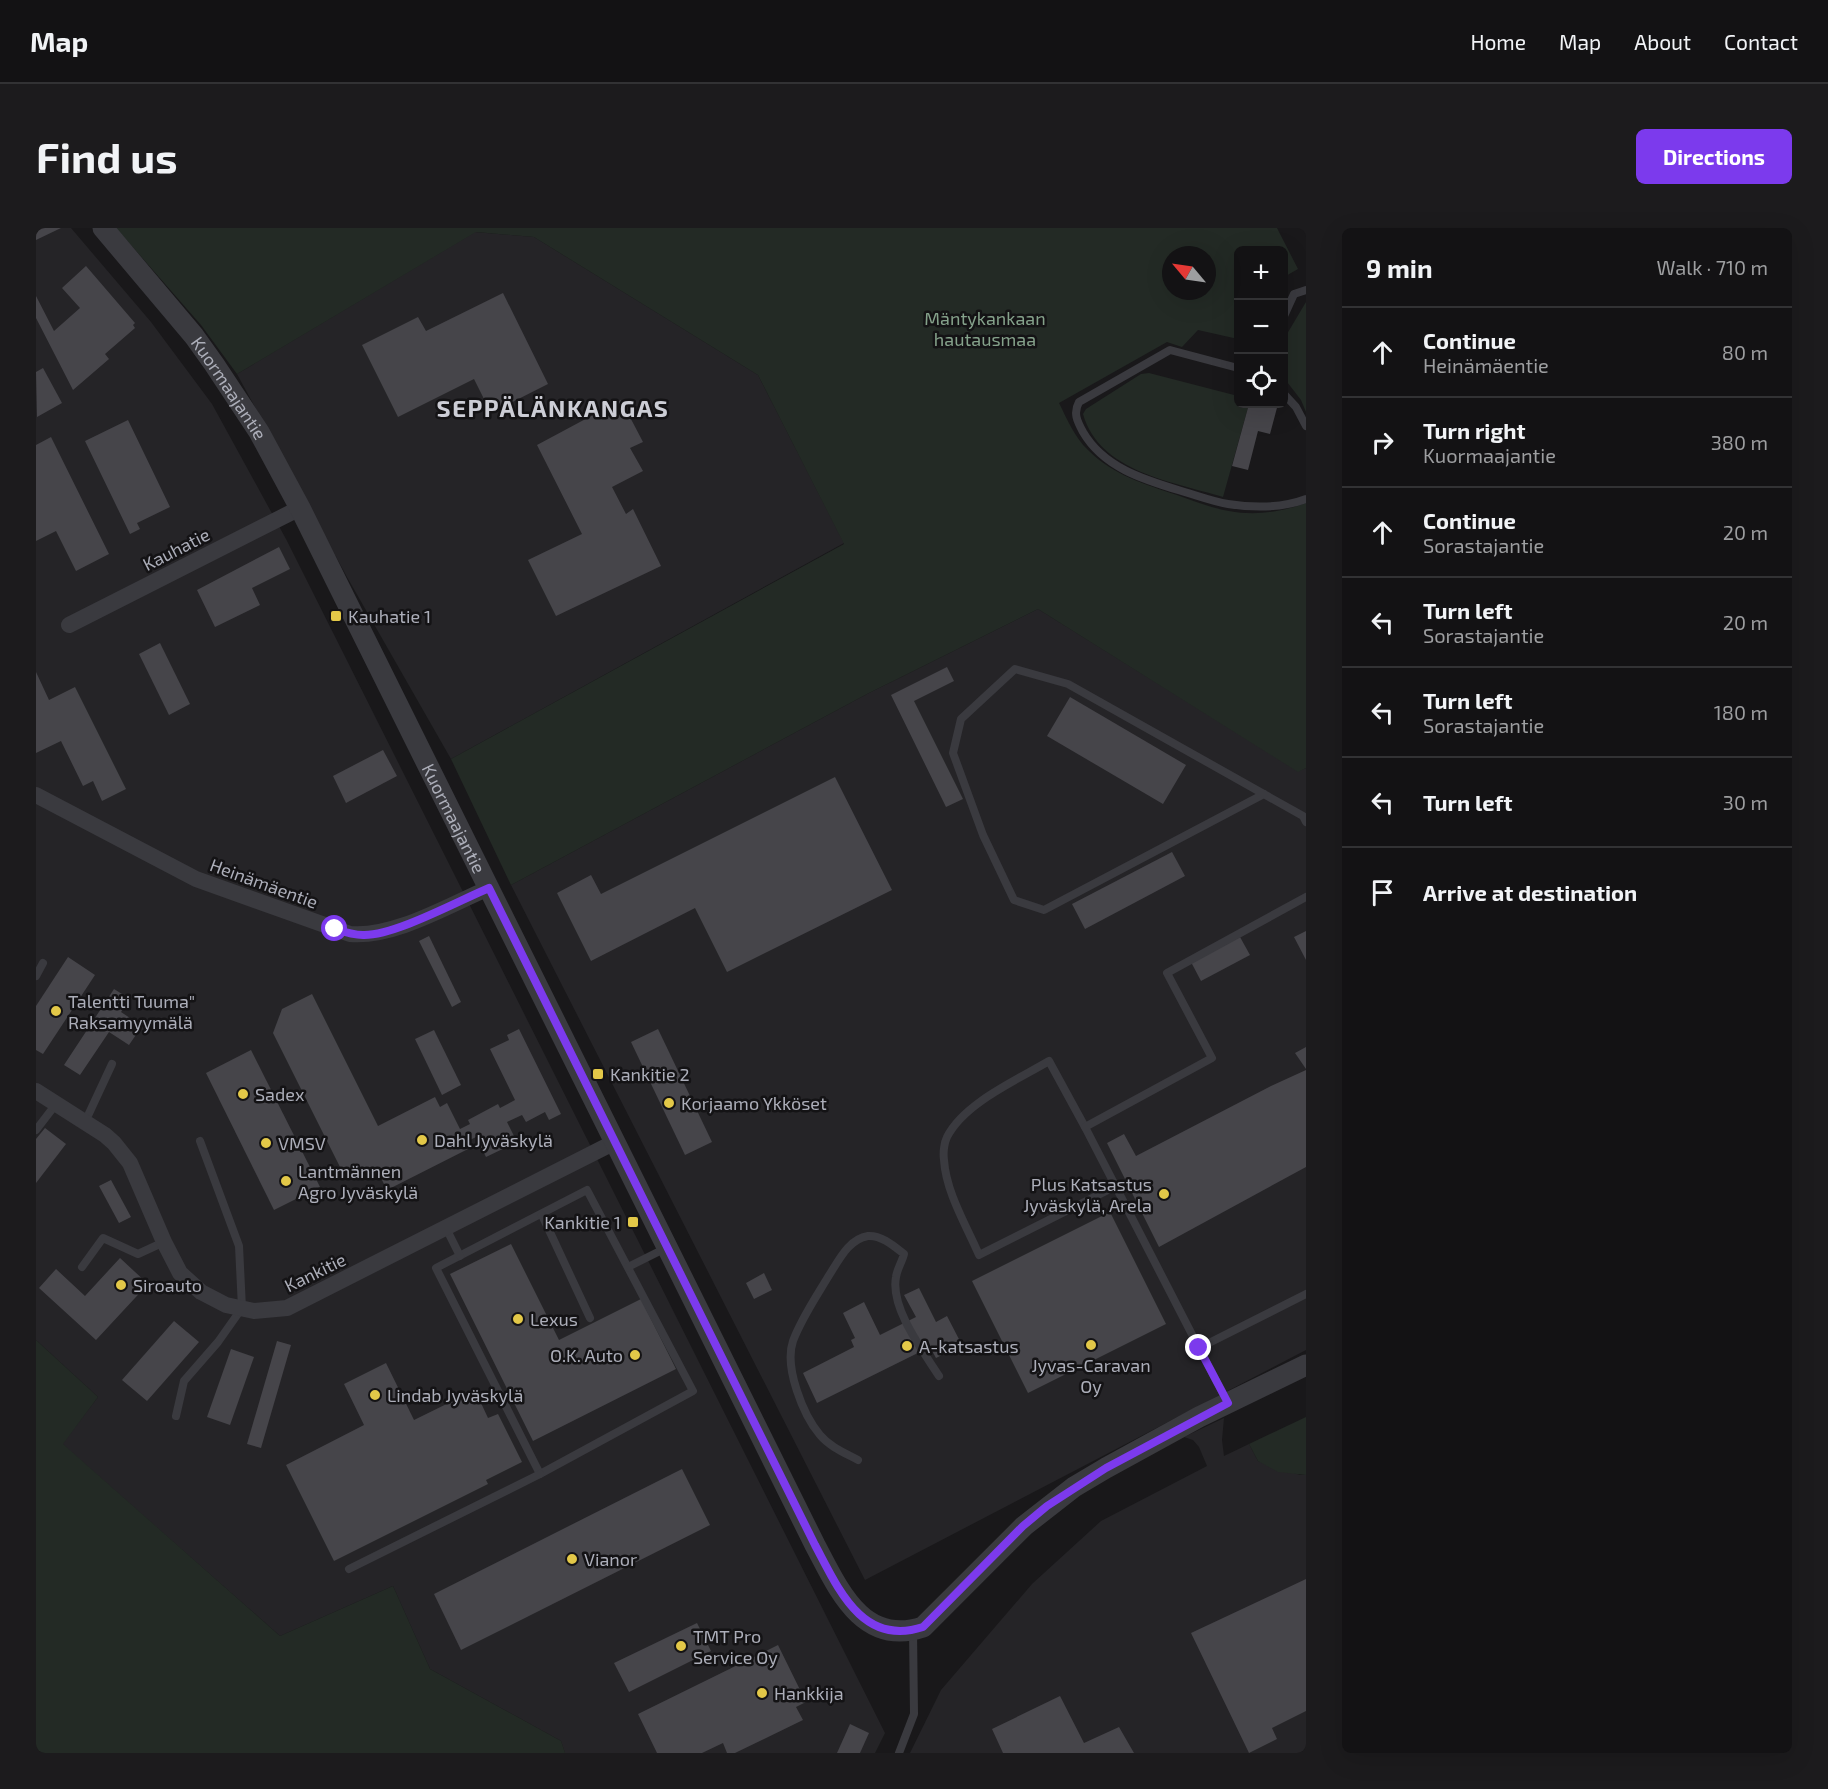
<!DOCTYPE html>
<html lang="en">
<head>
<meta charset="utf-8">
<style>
	:root { --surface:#131214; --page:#1c1b1d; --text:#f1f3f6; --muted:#9d9ea0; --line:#323234; --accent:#7c3aed }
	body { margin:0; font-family:"Exo 2",sans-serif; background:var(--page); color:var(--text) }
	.controls { position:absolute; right:18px; top:18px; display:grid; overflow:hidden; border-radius:9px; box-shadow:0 6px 24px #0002 }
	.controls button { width:54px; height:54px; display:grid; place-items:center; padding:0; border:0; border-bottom:2px solid var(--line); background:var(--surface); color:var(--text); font:30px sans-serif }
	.compass { position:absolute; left:1126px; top:18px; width:54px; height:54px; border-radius:50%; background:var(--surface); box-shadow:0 6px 24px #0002; rotate:299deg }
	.stop { position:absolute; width:18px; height:18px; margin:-14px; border:4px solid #7c3aed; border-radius:50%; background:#fff }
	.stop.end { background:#7c3aed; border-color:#fff; box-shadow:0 2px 6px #0008 }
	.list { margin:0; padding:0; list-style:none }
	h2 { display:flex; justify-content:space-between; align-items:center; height:78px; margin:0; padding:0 24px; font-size:26px }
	h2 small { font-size:20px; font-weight:400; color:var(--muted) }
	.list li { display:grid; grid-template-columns:39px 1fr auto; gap:18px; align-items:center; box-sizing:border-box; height:90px; padding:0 24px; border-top:2px solid var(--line) }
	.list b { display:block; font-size:22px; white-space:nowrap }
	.list p { margin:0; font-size:20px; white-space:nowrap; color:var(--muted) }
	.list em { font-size:20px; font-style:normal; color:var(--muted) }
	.icon { flex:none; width:33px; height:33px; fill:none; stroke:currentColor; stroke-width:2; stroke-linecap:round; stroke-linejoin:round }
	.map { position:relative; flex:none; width:1270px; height:1525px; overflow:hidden; border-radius:9px }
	header { display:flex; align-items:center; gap:36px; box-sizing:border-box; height:84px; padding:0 30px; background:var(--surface); border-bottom:2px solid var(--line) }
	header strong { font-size:28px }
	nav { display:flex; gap:33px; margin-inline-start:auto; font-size:21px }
	.intro { display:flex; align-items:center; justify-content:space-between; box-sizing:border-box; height:144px; padding:0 36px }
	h1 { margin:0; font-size:42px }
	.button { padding:15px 27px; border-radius:9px; background:var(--accent); color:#fff; font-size:21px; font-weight:700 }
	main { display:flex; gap:36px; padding:0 36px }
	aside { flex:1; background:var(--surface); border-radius:9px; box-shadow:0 6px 24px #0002 }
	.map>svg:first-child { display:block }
	.built { fill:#252427 }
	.green { fill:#232a25; fill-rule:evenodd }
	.building { fill:#46454a }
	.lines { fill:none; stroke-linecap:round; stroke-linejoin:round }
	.service { stroke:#3a3a3f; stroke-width:8 }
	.minor { stroke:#3a3a3f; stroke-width:16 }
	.tertiary { stroke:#3a3a3f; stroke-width:21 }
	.route { stroke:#7c3aed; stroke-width:8 }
	.poi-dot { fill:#e3c848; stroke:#141315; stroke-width:2 }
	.labels { text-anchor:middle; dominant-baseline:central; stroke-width:5; stroke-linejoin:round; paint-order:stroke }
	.park-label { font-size:18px; fill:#85a28b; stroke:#141315 }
	.street-label { font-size:18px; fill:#acaeb9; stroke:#141315 }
	.poi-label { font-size:18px; fill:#acaeb9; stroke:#141315; text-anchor:start }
	.district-label { font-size:24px; font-weight:bold; letter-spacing:1.5px; fill:#cccdd5; stroke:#141315 }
</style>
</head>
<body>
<header>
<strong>Map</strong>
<nav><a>Home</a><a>Map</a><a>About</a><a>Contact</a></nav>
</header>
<div class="intro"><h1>Find us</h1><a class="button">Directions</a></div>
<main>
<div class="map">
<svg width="1270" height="1525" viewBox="0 0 1270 1525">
	<rect width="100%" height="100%" fill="#19181a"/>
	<g class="built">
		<path d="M0,0H35L115,94L176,176L250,311L849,1505L839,1525H529L525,1513L394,1441L357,1358L244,1408L26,1216L62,1169L0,1112Z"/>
		<path d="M439,4L498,9L722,147L808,315L415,531L311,349L201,146Z"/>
		<path d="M1002,381L1262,543L1270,540V1122L829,1352L475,657L831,466Z"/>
		<path d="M1188,1190L1186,1212L1188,1228L1213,1216L1222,1233L1264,1247H1270V1525H874L905,1462L996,1356L1065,1293L1171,1238L1163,1219L1157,1212L1148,1209Z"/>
	</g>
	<g class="green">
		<path d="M80,0H1241L1262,41L1248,49V22H1202V111L1162,102L1146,119L1131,114L1023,175C1031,191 1039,210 1052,222C1077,247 1108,256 1141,267C1158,273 1175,280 1193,283C1219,288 1246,284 1270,275V540L1262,544L1002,381L831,466L475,657L415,531L808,316L722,147L498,9L440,4L201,146L165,97ZM1135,27H1171V63H1135Z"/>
		<path d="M1270,74V184L1265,172L1248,150V111Z"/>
		<path d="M1113,145L1202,168V176H1213L1187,269C1138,254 1063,244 1047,186L1050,181L1105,146Z"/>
		<path d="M0,1112L62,1169L27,1216L244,1408L357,1358L394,1441L525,1513L529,1525H0Z"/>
		<path d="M1270,1189V1247L1242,1244L1222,1233L1213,1216Z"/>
	</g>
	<g class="building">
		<path d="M0,0H25L0,12Z"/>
		<path d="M50,38L99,95L97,97L99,100L69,126L73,131L37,162L0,90V68L18,103L44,80L26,60Z"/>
		<path d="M467,65L512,156L455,185L438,151L362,189L326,117L382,89L390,103Z"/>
		<path d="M7,140L26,175L1,189L0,144Z"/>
		<path d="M585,172L607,214L594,220L607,243L576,259L590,286L597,281L625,338L520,388L492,332L546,306L501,217Z"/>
		<path d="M1213,176H1242L1234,206L1222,203L1212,242L1196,238Z"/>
		<path d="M92,192L134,279L101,295L104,301L94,306L49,213Z"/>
		<path d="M15,209L73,326L40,343L20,303L0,313V217Z"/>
		<path d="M243,319L254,341L216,360L224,377L179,399L161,362Z"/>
		<path d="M124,415L154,476L133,487L103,426Z"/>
		<path d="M911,439L918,453L878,473L927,571L910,579L855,467Z"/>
		<path d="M0,444L13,472L39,459L90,561L66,573L57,553L47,558L25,513L0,525Z"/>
		<path d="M1034,469L1150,537L1127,576L1011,508Z"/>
		<path d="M347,522L361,548L310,575L297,548Z"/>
		<path d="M799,549L856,662L691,744L659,680L555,733L521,665L555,647L565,666Z"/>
		<path d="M1136,624L1149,648L1049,701L1036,676Z"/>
		<path d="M1270,703V732L1258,709Z"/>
		<path d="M393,708L425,774L416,779L383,713Z"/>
		<path d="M1204,709L1214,727L1165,753L1155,734Z"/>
		<path d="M32,729L59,747L7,826L0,822V778Z"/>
		<path d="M78,761L94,771L85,784L106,798L93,817L73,804L44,847L28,837Z"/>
		<path d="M276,766L342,898L399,869L404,879L411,875L424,901L434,896L432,892L462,876L464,880L479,872L454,821L473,812L471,807L483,801L525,886L513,892L509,884L490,894L486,887L471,894L481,914L450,929L440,909L430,914L434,920L351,962L342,944L324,952L320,944L309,949L237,805L246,781Z"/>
		<path d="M622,801L676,914L649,927L595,814Z"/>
		<path d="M398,802L425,857L406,867L379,811Z"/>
		<path d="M1270,819V841L1259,825Z"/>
		<path d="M215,822L284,959L238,982L170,845Z"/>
		<path d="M1270,842V939L1123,1019L1071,915L1088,906L1100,928L1235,858Z"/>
		<path d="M9,900L30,916L0,955V911Z"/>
		<path d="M75,952L95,989L83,995L63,958Z"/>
		<path d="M1074,984L1130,1096L992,1165L936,1053Z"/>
		<path d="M475,1016L523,1112L605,1071L640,1141L497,1213L414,1046Z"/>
		<path d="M84,1030L112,1056L60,1112L3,1060L20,1041L49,1068Z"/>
		<path d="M728,1045L736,1062L718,1071L710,1055Z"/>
		<path d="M883,1060L900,1094L911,1088L926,1117L900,1130L894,1119L781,1175L767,1145L818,1119L815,1112L819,1110L807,1085L828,1074L844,1107L880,1089L868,1067Z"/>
		<path d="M138,1093L163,1114L111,1173L86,1152Z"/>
		<path d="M241,1113L255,1117L225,1220L211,1216Z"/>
		<path d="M195,1121L218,1129L194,1197L171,1189Z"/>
		<path d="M350,1135L378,1192L439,1162L452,1190L462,1186L486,1234L450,1252L452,1256L298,1333L250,1237L328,1197L308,1156Z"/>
		<path d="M646,1241L674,1297L425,1422L398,1366Z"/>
		<path d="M1270,1351V1483L1236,1500L1241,1511L1213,1525L1155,1405Z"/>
		<path d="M661,1395L675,1423L593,1464L578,1435Z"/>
		<path d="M742,1417L770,1474L760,1479L767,1492L699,1525H691L687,1515L666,1525H621L602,1486Z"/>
		<path d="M1024,1468L1048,1515L1083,1499L1098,1525H967L956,1501Z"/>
		<path d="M814,1496L833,1505L824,1525H801Z"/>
	</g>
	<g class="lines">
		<g class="service">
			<path d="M1248,88L1258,66L1270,62"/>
			<path d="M1202,140L1134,122L1043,174C1037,185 1041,193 1047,204C1069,242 1113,253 1152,265C1165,269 1179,274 1192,276C1218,280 1246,280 1270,271"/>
			<path d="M1248,166L1260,179L1270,198"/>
			<path d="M1228,566L1008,682L978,672L947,607L917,525L925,491L979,441L1032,456L1267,588L1270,594"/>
			<path d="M0,748L7,735"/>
			<path d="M49,894L76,836"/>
			<path d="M1049,899L1013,833C981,852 928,875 911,909C908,915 907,925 908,932C910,964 930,997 943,1027L1080,958"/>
			<path d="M0,902L20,876"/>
			<path d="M551,962L657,1163L504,1246L400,1040Z"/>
			<path d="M506,987L554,1090"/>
			<path d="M410,1000L424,1028"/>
			<path d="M46,1039L67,1010L102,1026L128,1014"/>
			<path d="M592,1039L632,1019"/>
			<path d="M1163,1120L1049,899L1176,830L1131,745L1270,669"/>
			<path d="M1192,1175L1163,1120L1270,1066"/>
			<path d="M140,1188L148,1153L182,1114L206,1080L203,1018L164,913"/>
			<path d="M822,1232C809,1225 794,1219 784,1207C767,1187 748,1139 757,1113C765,1091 780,1069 792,1049C802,1034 812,1011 832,1008C846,1007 859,1019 868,1026C866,1034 861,1041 860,1049C854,1080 887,1123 903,1148"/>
			<path d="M313,1341L504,1246"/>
			<path d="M863,1525L878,1486L877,1402"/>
		</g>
		<g class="minor">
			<path d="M33,397L264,280"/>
			<path d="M0,567L160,651L314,706C358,710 413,677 453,660"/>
			<path d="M0,863L69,907L78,915L94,935L128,1014L144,1045L165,1064L190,1077L218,1083L251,1080L579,914"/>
		</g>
		<path class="tertiary" id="s1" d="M67,0L158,108L178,136L223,204L264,280L779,1317C802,1360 826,1419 887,1399L988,1298L1038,1259L1070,1240L1163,1189L1270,1137"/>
	</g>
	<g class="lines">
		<path class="route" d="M299,701C308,704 317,707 327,707C358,708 422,673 453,660L779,1317C802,1360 826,1419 887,1399L987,1298L1011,1278L1070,1240L1192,1175L1163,1120"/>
	</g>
	<g class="poi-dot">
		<rect x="294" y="382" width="12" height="12" rx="3"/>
		<circle cx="20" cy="783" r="6"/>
		<rect x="556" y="840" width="12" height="12" rx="3"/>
		<circle cx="207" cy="866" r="6"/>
		<circle cx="633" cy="875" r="6"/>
		<circle cx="386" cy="912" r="6"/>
		<circle cx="230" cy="915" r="6"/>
		<circle cx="250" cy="953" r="6"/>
		<circle cx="1128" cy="966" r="6"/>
		<rect x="591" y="988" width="12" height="12" rx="3"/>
		<circle cx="85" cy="1057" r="6"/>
		<circle cx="482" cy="1091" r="6"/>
		<circle cx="1055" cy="1117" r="6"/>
		<circle cx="871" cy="1118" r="6"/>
		<circle cx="599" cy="1127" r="6"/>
		<circle cx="339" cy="1167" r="6"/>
		<circle cx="536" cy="1331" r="6"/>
		<circle cx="645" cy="1418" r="6"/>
		<circle cx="726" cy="1465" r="6"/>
	</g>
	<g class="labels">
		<g class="park-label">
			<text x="949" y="90">Mäntykankaan<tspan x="949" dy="21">hautausmaa</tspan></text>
		</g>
		<g class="street-label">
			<text stroke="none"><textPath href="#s1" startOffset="204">Kuormaajantie</textPath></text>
			<text transform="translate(140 321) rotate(-27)">Kauhatie</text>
			<text stroke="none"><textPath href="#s1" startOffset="690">Kuormaajantie</textPath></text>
			<text transform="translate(228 655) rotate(20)">Heinämäentie</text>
			<text transform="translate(279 1044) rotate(-26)">Kankitie</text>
		</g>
		<g class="poi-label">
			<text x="312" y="388">Kauhatie 1</text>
			<text x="32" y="773">Talentti Tuuma"<tspan x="32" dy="21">Raksamyymälä</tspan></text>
			<text x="574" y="846">Kankitie 2</text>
			<text x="219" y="866">Sadex</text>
			<text x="645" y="875">Korjaamo Ykköset</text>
			<text x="398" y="912">Dahl Jyväskylä</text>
			<text x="242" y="915">VMSV</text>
			<text x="262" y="943">Lantmännen<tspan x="262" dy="21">Agro Jyväskylä</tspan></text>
			<text x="1116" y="956" text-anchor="end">Plus Katsastus<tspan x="1116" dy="21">Jyväskylä, Arela</tspan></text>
			<text x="585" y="994" text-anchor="end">Kankitie 1</text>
			<text x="97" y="1057">Siroauto</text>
			<text x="494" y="1091">Lexus</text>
			<text x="883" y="1118">A-katsastus</text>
			<text x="587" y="1127" text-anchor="end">O.K. Auto</text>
			<text x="1055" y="1137" text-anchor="middle">Jyvas-Caravan<tspan x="1055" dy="21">Oy</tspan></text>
			<text x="351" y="1167">Lindab Jyväskylä</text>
			<text x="548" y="1331">Vianor</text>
			<text x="657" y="1408">TMT Pro<tspan x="657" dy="21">Service Oy</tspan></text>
			<text x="738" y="1465">Hankkija</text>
		</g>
		<g class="district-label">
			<text x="517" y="179">SEPPÄLÄNKANGAS</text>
		</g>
	</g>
</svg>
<div class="controls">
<button>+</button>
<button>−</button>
<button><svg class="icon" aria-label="locate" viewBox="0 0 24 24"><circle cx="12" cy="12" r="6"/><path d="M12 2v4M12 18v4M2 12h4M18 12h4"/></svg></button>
</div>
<svg class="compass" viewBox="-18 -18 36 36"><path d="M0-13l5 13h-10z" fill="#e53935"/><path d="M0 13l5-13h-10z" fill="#9d9ea0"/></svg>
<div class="stop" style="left:299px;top:701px"></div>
<div class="stop end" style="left:1163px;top:1120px"></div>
</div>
<aside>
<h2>9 min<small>Walk · 710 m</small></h2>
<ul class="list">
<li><svg class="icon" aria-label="ahead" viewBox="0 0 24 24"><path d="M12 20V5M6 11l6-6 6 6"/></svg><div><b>Continue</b><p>Heinämäentie</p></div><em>80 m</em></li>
<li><svg class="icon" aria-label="right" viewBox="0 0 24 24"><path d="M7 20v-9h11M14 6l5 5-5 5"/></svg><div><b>Turn right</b><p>Kuormaajantie</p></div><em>380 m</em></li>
<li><svg class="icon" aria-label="ahead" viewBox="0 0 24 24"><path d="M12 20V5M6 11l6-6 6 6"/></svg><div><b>Continue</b><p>Sorastajantie</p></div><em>20 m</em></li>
<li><svg class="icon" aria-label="left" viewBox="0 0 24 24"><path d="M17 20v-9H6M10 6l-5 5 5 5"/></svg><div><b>Turn left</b><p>Sorastajantie</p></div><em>20 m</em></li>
<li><svg class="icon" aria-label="left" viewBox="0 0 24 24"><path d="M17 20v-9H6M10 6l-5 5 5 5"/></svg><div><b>Turn left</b><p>Sorastajantie</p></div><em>180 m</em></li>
<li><svg class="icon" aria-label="left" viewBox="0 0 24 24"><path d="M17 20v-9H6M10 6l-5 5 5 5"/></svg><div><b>Turn left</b></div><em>30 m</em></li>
<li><svg class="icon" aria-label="arrive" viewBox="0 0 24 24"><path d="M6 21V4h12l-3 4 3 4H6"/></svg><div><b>Arrive at destination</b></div></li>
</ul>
</aside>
</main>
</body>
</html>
